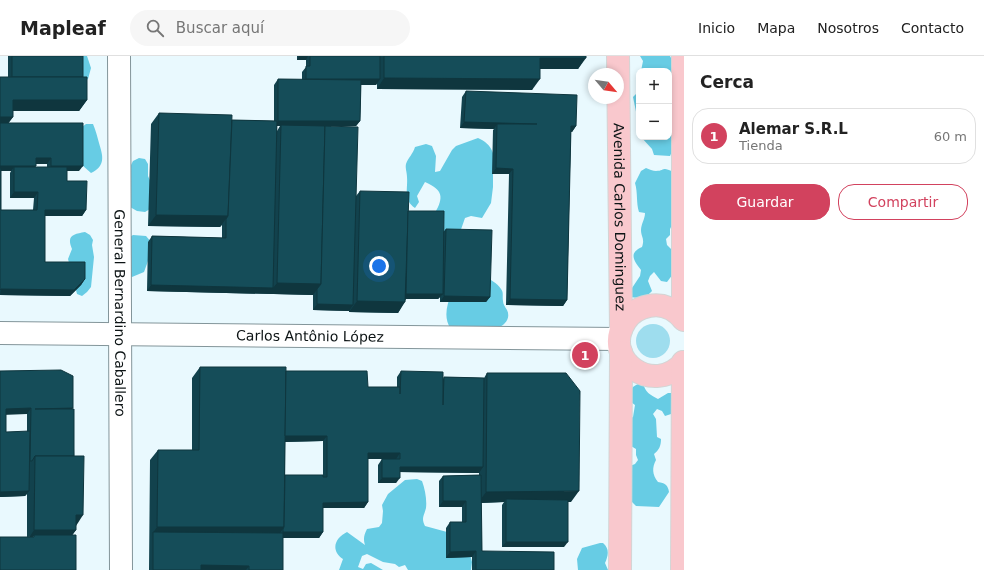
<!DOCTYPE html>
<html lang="es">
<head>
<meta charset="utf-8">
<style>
	:root { --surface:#fff; --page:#f6f6f6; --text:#222; --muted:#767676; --line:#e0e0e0; --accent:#d2425e }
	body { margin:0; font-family:"DejaVu Sans",sans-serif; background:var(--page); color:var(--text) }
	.controls { position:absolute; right:12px; top:12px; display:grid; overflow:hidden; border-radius:8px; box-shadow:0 2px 6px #0003 }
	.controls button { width:36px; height:36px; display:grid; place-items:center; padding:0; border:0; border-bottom:1px solid var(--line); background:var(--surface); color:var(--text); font:20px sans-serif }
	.compass { position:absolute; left:588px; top:12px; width:36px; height:36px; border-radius:50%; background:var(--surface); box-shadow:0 2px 6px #0003; rotate:119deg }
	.you { position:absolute; left:379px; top:210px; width:14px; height:14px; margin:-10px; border:3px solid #fff; border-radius:50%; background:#1a73e8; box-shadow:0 0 0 6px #1a73e833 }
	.badge { display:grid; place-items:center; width:26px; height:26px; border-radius:50%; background:var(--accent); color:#fff; font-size:13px; font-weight:700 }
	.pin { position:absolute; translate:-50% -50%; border:2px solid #fff; box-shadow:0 1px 4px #0006 }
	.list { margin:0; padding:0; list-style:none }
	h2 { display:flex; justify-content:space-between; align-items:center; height:52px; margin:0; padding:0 16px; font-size:17px }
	h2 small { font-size:13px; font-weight:400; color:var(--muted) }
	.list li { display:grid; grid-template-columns:26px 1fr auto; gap:12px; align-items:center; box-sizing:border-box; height:56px; margin:0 8px 8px; padding:0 8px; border:1px solid var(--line); border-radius:16px }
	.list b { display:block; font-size:15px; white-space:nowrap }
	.list p { margin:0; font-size:13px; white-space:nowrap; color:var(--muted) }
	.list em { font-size:13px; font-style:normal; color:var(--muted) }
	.actions { display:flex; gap:8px; padding:12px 16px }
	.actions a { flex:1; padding:9px 0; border:1px solid var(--accent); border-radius:16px; text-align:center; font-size:14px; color:var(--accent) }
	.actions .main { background:var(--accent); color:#fff }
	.icon { flex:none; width:22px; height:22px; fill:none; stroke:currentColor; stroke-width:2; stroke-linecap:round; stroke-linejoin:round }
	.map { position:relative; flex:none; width:684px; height:514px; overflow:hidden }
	header { display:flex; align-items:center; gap:24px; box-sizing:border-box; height:56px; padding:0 20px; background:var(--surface); border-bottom:1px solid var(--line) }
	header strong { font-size:19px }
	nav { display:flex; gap:22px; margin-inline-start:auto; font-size:14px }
	.search { width:280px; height:36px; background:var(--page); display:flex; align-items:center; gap:10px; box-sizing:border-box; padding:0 14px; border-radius:22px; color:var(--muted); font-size:15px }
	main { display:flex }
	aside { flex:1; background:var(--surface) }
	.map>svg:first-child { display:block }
	.green { fill:#9eddee }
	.forest { fill:#67cce4 }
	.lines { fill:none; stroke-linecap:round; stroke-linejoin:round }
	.minor-casing { stroke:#83959a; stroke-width:24 }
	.major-casing { stroke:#d3d5d5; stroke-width:24 }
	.minor { stroke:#fff; stroke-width:22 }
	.major { stroke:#f9c8cd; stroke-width:22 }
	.wall { fill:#12424d; fill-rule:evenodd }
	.shaded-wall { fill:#0f363e }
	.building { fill:#154d59; stroke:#0f363e }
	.labels { text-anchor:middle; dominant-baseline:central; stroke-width:4; stroke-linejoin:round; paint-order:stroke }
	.street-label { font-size:14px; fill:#0c1314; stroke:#fff }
</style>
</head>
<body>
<header>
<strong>Mapleaf</strong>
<div class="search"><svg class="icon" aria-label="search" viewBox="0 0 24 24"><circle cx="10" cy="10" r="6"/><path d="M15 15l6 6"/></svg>Buscar aquí</div>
<nav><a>Inicio</a><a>Mapa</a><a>Nosotros</a><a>Contacto</a></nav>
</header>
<main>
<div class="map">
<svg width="684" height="514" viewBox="0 0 684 514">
	<rect width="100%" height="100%" fill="#e9f9fe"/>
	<circle class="green" cx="653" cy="285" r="17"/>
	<g class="forest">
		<path d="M71,0H87L91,12L88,23L81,27Z"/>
		<path d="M640,0H670L674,8L672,25H669V15H641L643,5Z"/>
		<path d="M639,35V70L633,41Z"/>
		<path d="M669,39L675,45V89L670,100L654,99L652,93L641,81H669Z"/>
		<path d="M86,68H93C96,75 97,80 99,87C103,100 106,110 91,117L82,109V71Z"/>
		<path d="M478,82C485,85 490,89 493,97V131L491,147L482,162L471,160L465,162L458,182L448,192L435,157C444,141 443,134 425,126L417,140L419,146L415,152C403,144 408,133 407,121C407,116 405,112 406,108C408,102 413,98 415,91L426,88L432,90L436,100L435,116L440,115L452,94L456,90Z"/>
		<path d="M139,102L145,103L148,108V120L152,129L150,153L145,156L137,155L130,151L129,113L133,105Z"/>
		<path d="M646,112C649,113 653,115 656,115C665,115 662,110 673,116L672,169L670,173V179L666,183L667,189L675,197L673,218L667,226L661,225L654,216L650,220L648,225L652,235C647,241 639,243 631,241L630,235L640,220L641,214C634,205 628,197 642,191C645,182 641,181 641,174C641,168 645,163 645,157L639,156C636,147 638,137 635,127L641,115Z"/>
		<path d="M85,176L90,179L93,184L92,189L94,201L91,231L87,236L82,240L77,238L68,203L72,193C66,179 74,178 85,176Z"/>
		<path d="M133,179L146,180L152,187L148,205L144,216L132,221L128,218V182Z"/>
		<path d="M483,220C490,223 497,227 501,233C504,237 502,240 503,245C503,248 505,251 507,254C511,262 505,270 496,272L451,273C443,262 447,249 451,238Z"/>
		<path d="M643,327C645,336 650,339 658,343L668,337H674L678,347L671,358L665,360L662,355L657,353L653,358L656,363L657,381L661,383C661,390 659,394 654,398L656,404C652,411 652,419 658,426C665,427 668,429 669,436L659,451L636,450L628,442L630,410L635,408L638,404L636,399V393L631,390L629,363L633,361L635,349L631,346L629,336C633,330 636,328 643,327Z"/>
		<path d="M417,423L422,425C425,433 427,444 426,452C424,460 421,462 425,470L447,476L469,495L472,506L471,514H408L405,509L399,511L395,508L383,506L367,498L362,500L358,511L363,513L366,508L371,507L383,514H339L343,503C330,494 335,482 347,476L365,489C363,483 364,479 367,473L379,471L382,467L383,455L382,449L388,438L405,424Z"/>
		<path d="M600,487H603C610,493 608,500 605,507L608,514H578L577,503L582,492Z"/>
	</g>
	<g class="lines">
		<g class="minor-casing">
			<g id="minor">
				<path id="s1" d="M119,0L121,514"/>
				<path id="s2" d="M0,277L619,283"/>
			</g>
		</g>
		<g class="major-casing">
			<g id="major">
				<path id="s3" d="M618,0L621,274"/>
				<path d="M683,0V263"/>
				<path d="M684,264C675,253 663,247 649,250C639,252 630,257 625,266C601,304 654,341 684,306"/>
				<path d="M620,514L621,296"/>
				<path d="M682,514L683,306"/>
			</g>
		</g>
		<use href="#minor" class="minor"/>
		<use href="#major" class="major"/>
	</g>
	<g class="wall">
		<path d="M8,0H83V21L87,44L79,55H13V61L8,67L79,115H67V125L86,154L82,160H45V206L85,223L81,229L70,240L0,239V21H8ZM36,108H47V111H35L36,110ZM1,115H11L10,117V142H34L33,154H1Z"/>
		<path d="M297,0H586L578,13H540L532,34L377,33V27L376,29H361L360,65L356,70H331L356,140L360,135L408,155L443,176L446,173L490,241L486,246H440V241L438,243H406L398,257L349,256V255L313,254V239L147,235L148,186L152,180L222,182V169L220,171L148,170L151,68L159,57L232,64L274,65V29L278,23L302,24V16L306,11V4H297ZM277,70H280L277,75Z"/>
		<path d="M466,35L576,70L572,76L571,75L567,244L563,250L506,249L509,118H492L493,74L494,73L460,72L462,41Z"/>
		<path d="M200,311L286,315L368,331H397V321L401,315L443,323L444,321L484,322L487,317L571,446H568L564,491H502V449L504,446L481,447L482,495L554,514H472V501L446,502V472L450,466H462V451H439V425L443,420L479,419V417L400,416L396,427H378V409L382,403H368V446L364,452H323V476L319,482H283V514H149L150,404L158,394H192V322ZM323,385V419H285V386Z"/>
		<path d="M0,315L73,353L76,470V474L72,479H76L27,481V438L25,440L0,441ZM6,358H27V376H6Z"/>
	</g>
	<g class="shaded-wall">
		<path d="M299,0H308L306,4H297Z"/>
		<path d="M540,2H586L578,13H532Z"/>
		<path d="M384,22L540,23L532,34L377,33Z"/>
		<path d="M306,23H380L376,29L302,28Z"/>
		<path d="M13,44H87L79,55H5Z"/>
		<path d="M0,61H13L5,72H0Z"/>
		<path d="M278,65H360L356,70H281V69L280,70H274Z"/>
		<path d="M464,66L537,68H497L494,73L460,72Z"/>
		<path d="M571,70H576L572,76L567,75Z"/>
		<path d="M36,102H51L47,108H32Z"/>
		<path d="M0,110H36L32,115L14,111L11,115H0Z"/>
		<path d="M51,110H83L79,115H47Z"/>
		<path d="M496,112L513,113L509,118H492Z"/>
		<path d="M14,136H38L34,142H10Z"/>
		<path d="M45,154H86L82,160H41Z"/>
		<path d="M156,159L228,160L220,171L148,170Z"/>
		<path d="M85,223L81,229L70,240L0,239L1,233Z"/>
		<path d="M277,227L321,228L313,239L147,235L151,229L273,232Z"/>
		<path d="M404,238H443L438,243H400Z"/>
		<path d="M444,240L490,241L486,246H440Z"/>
		<path d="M510,243L567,244L563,250L506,249Z"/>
		<path d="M357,245L405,246L398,257L349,256Z"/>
		<path d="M317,248L353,249L349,255L313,254Z"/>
		<path d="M31,352L27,358L2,359L6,353Z"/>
		<path d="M73,352L69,358L35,353Z"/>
		<path d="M284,380H327L323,385L280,386Z"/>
		<path d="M368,397H400L396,403H364Z"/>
		<path d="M400,411H483L479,417L396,416Z"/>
		<path d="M382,422H400L396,427H378Z"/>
		<path d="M29,435L25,440L0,441V436Z"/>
		<path d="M579,435L571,446H506V443L504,446L478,447L486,436Z"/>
		<path d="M443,445H466L462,451H439Z"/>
		<path d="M368,446L364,452H319L323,447Z"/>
		<path d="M76,459H83L76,470Z"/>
		<path d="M157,471H284L277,482L153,477Z"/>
		<path d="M34,474H76L68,485L34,479L30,485H27Z"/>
		<path d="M283,476H323L319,482H279Z"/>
		<path d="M506,486H568L564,491H502Z"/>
		<path d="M476,495L472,501L446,502L450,496Z"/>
		<path d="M201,509L249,510L246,514H198Z"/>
	</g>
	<g class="building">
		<rect x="12" y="0" width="71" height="21"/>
		<path d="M310,0H380V23H306V10H310Z"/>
		<path d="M384,0H586V2H540V23L384,22Z"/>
		<path d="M0,21H87V44H13V61H0Z"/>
		<path d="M278,23L361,24L360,65H278Z"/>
		<path d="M466,35L577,39L576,70H571L567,244L510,243L513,113L496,112L497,68H537L464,66Z"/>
		<path d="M159,57L232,59L228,160L156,159Z"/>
		<path d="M232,64L277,65L273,232L151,229L152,180L226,182V163L228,160Z"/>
		<path d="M0,67H83V110H51V102H36V110H0Z"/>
		<path d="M281,69L325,70L321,228L277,227Z"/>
		<path d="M325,70L358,71L353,249L317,248V233L321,228Z"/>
		<path d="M14,111H67V125H87L86,154H45V206H85V223L74,234L1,233L0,234V112H1V154H37L38,136H14Z"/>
		<path d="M360,135L409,136L405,246L357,245Z"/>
		<path d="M408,155H444L443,238H406Z"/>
		<path d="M446,173L492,174L490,241L444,240Z"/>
		<path d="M200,311H286L284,471H157L158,394H199Z"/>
		<path d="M61,314L73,320V352L35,353H74V400H35L32,405H30L31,352L6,353V376L30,375L29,435L0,436V315Z"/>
		<path d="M286,315H367L368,331H400V338L401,315L443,316V349L444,321L484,322L483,411H400V422H382V403H400V397H368V446L323,447V476H283V473L284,471L285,419H323V421H327V380H285Z"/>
		<path d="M487,317H566L580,335L579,435L486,436Z"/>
		<path d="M35,400H84L83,459H76V474H34Z"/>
		<path d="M481,419L482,495L554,496V514H476V495L450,496V466H466V445H443V420Z"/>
		<path d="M506,443L568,444V486H506Z"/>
		<path d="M153,476L283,477V514H249V510L201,509V514H153Z"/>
		<path d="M34,479H76V514H0V481H34Z"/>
	</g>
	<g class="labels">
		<g class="street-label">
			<text stroke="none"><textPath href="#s3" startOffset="161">Avenida Carlos Dominguez</textPath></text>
			<text stroke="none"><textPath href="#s1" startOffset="257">General Bernardino Caballero</textPath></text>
			<text stroke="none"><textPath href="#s2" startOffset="310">Carlos Antônio López</textPath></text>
		</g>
	</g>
</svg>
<div class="controls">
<button>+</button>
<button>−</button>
</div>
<svg class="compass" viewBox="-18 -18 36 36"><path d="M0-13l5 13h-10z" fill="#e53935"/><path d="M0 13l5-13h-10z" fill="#767676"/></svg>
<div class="you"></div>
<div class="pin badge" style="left:585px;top:299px">1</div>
</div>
<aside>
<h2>Cerca<small></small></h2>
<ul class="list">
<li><span class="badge">1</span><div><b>Alemar S.R.L</b><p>Tienda</p></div><em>60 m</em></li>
</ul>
<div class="actions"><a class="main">Guardar</a><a>Compartir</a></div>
</aside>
</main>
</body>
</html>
